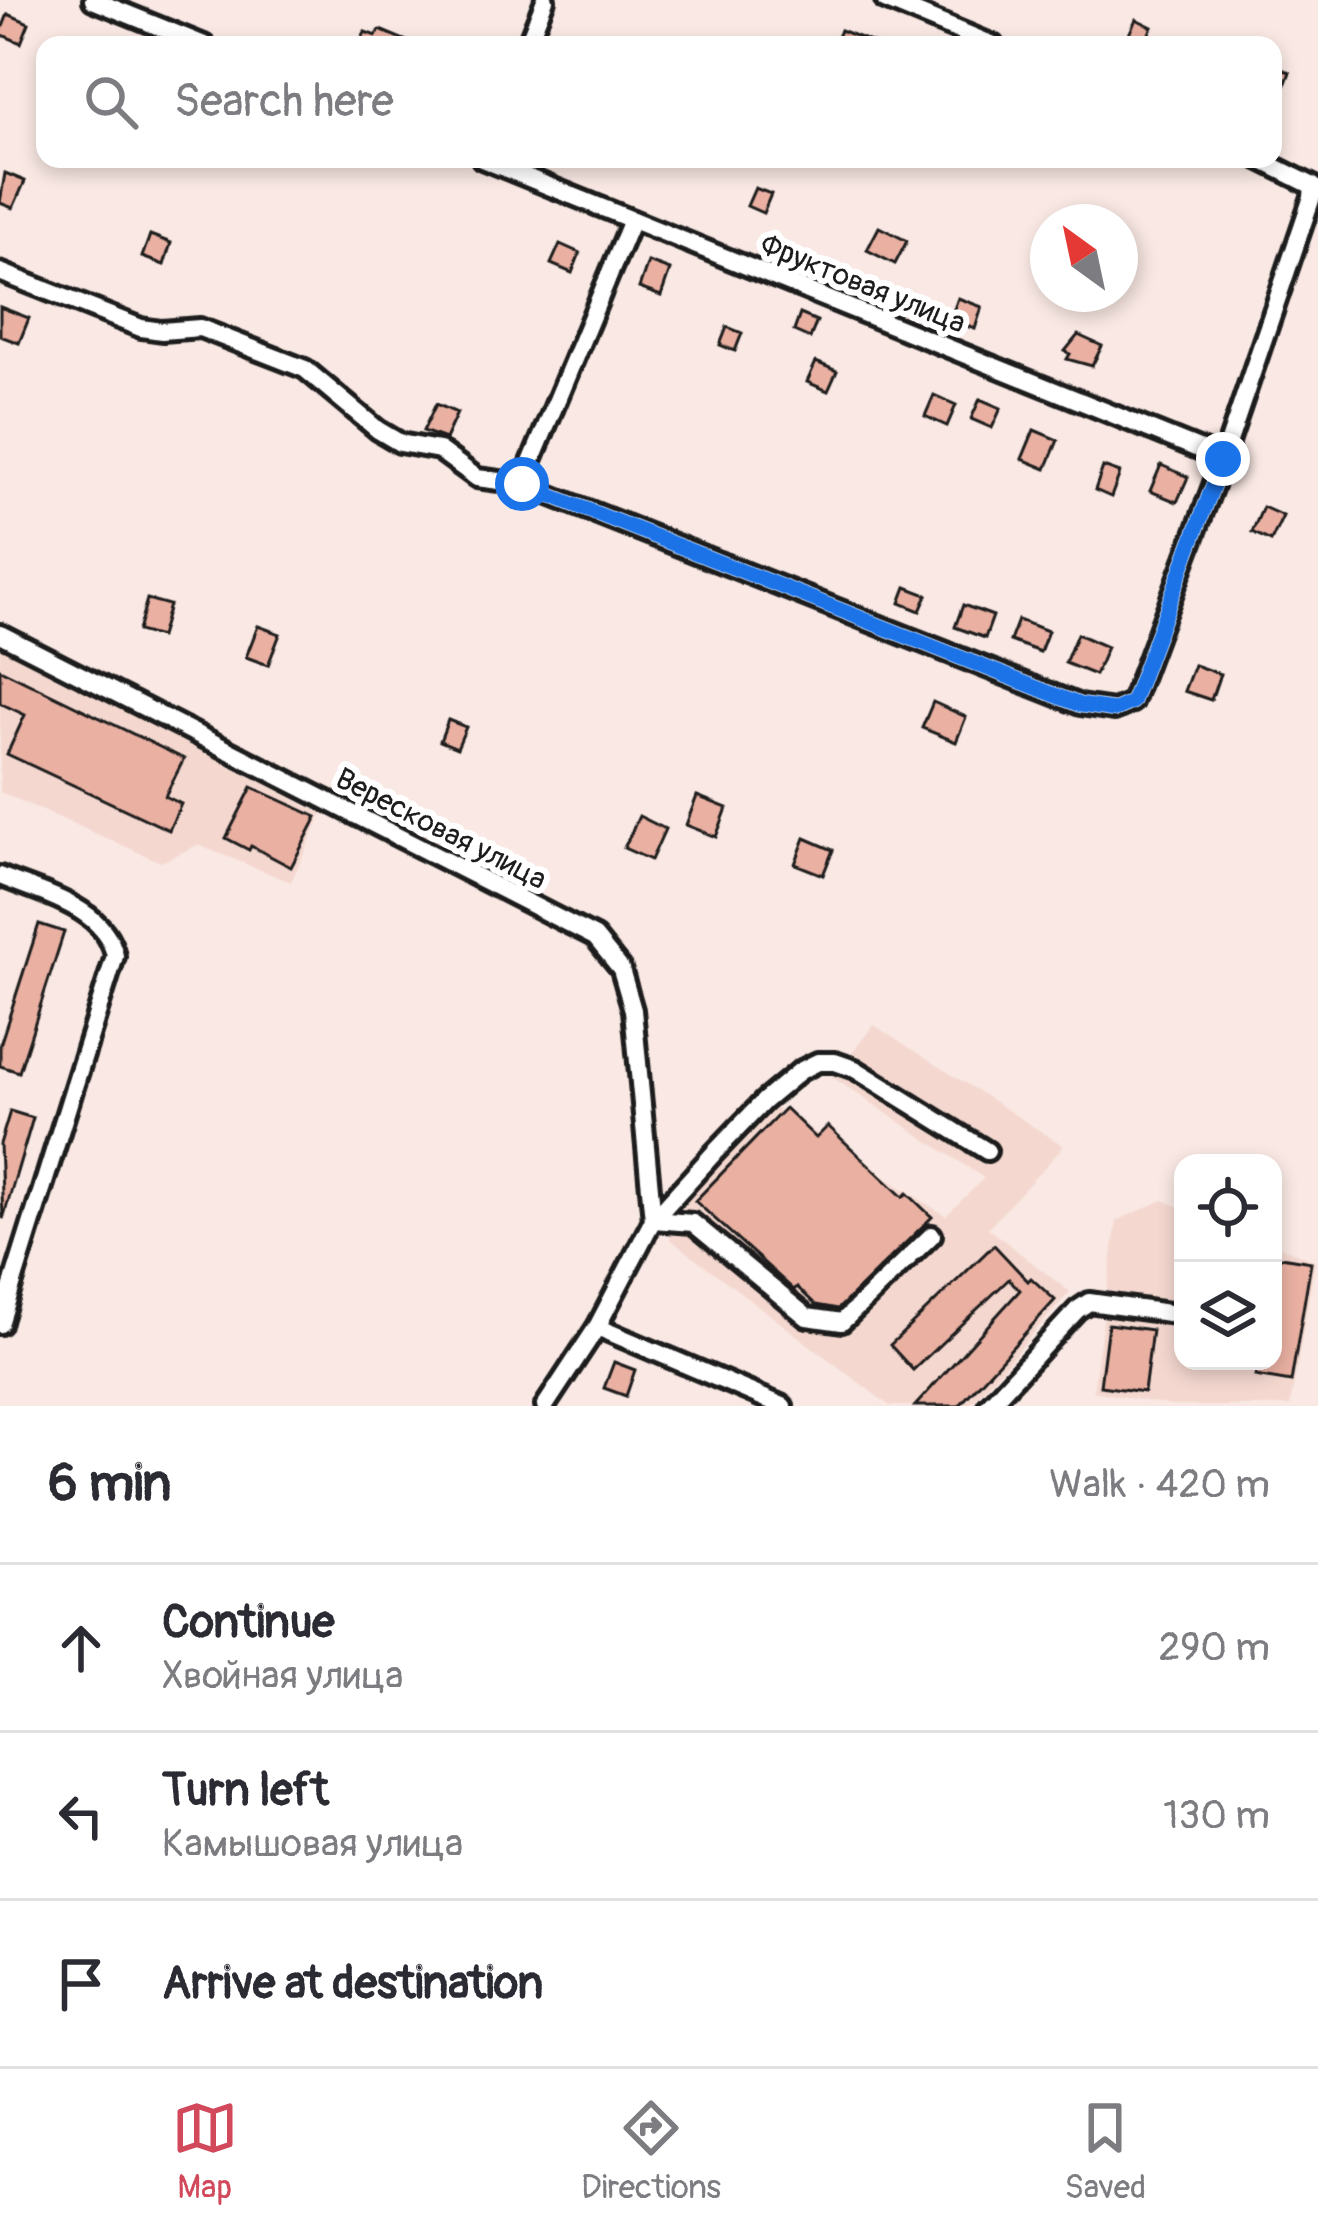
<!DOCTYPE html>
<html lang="en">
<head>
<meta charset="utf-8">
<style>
	:root { --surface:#fff; --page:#f2f2f3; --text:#2b2b33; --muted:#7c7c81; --line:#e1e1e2; --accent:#d1495b }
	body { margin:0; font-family:Pangolin,sans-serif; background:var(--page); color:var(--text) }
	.controls { position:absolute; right:36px; bottom:36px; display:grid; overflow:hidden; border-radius:24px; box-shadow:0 6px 18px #0003 }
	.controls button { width:108px; height:108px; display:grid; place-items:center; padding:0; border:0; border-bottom:3px solid var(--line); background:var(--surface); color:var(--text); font:60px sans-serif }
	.compass { position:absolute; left:1030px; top:204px; width:108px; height:108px; border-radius:50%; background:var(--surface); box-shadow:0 6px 18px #0003; rotate:327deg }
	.stop { position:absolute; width:36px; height:36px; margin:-27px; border:9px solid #1a73e8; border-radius:50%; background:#fff }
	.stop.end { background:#1a73e8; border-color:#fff; box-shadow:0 3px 12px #0008 }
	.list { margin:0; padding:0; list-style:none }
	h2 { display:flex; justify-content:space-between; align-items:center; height:156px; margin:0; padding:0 48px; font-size:51px }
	h2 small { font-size:39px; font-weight:400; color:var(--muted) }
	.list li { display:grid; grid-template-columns:78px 1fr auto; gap:36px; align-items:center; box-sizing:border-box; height:168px; padding:0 48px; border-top:3px solid var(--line) }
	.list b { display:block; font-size:45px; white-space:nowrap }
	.list p { margin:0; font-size:39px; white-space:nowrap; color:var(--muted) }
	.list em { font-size:39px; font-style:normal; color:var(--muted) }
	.icon { flex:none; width:66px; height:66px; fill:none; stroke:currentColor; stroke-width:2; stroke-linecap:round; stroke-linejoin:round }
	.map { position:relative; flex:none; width:1318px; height:1406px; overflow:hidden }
	.search { position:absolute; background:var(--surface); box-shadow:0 6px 18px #0003; left:36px; right:36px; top:36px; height:132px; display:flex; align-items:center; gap:30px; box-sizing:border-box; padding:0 42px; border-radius:24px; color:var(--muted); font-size:45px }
	.sheet { height:660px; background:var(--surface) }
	nav { display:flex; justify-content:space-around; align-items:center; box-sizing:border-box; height:168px; border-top:3px solid var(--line); background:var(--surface); font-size:33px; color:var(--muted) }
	nav a { display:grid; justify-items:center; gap:6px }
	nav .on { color:var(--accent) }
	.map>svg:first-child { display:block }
	.built { fill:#f4d8d0 }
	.building { fill:#eab1a3; stroke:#1c1c1c; stroke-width:3 }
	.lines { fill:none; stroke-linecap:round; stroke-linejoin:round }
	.minor-casing { stroke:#1c1c1c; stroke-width:26 }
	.minor { stroke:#fff; stroke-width:16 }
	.route { stroke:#1a73e8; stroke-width:15 }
	.labels { text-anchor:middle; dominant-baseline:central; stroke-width:12; stroke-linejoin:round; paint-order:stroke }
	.street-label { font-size:30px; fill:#1c1c1c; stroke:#fff }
</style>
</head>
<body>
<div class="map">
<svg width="1318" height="1406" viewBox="0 0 1318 1406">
	<rect width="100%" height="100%" fill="#f9e8e3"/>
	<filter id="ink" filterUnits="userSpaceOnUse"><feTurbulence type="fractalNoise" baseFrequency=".00833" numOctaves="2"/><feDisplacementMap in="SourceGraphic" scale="24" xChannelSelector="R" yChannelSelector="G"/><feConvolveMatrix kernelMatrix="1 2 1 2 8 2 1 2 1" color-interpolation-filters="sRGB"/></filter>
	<g filter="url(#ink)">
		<g class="built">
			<path d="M0,644L322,814L291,882L198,845L161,862L0,792Z"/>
			<path d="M874,1025L1064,1146L988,1228L1070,1292L969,1406H890L670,1239L676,1197L766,1102L946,1216L984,1178L832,1077Z"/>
			<path d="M1163,1200L1183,1208V1361H1273V1244L1315,1261L1290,1406H1172L1093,1391L1117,1221Z"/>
		</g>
		<g class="building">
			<path d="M8,14L29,23L21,43L0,34Z"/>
			<path d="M1136,19L1152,27L1146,40L1142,38L1139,45L1126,41Z"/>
			<path d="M380,30L416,45H359L365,32L376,36Z"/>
			<path d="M840,30L876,44V45H834Z"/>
			<path d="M1273,66L1290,72L1274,115H1273Z"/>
			<path d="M5,173L25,181L13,208L0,203Z"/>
			<path d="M755,188L771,194L763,213L747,206Z"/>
			<path d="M879,227L907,241L895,264L867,250Z"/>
			<path d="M150,235L171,243L164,265L142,257Z"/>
			<path d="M560,244L580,253L572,273L551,264Z"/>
			<path d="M648,262L670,270L661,296L639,288Z"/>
			<path d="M958,298L982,307L975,329L950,320Z"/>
			<path d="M0,307L29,318L19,343L0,336Z"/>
			<path d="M800,314L817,321L810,338L794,331Z"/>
			<path d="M727,327L742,333L735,351L720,345Z"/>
			<path d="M1078,335L1102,346L1092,366L1067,359L1070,354L1065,351Z"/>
			<path d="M816,362L837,371L828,391L807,382Z"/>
			<path d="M934,395L956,405L947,426L925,416Z"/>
			<path d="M980,399L1001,408L992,428L971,419Z"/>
			<path d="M436,404L457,413L445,439L423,431Z"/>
			<path d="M1034,430L1058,440L1046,469L1022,459Z"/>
			<path d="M1161,465L1188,477L1177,502L1150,491Z"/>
			<path d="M1103,467L1120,473L1111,497L1095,490Z"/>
			<path d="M1263,507L1283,516L1271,541L1252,532Z"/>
			<path d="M906,587L927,595L920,611L900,603Z"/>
			<path d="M147,599L169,605L160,637L138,631Z"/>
			<path d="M963,605L993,616L985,638L955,627Z"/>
			<path d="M1018,620L1048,631L1040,652L1010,641Z"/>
			<path d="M258,626L280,634L268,665L246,657Z"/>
			<path d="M1077,634L1107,647L1095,675L1065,663Z"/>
			<path d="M1194,665L1220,674L1211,700L1184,691Z"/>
			<path d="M0,669L184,759L165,796L181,804L169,830L7,754L25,715L0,703Z"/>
			<path d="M933,702L966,717L956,742L922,728Z"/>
			<path d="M448,720L466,727L457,748L440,741Z"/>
			<path d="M252,787L317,817L291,867L251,846L249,850L226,838Z"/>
			<path d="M697,796L727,808L716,837L686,825Z"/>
			<path d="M639,816L665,829L651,860L624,848Z"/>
			<path d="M805,838L833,850L823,875L795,864Z"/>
			<path d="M39,924L64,932L19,1072L0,1066V1045Z"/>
			<path d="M785,1108L816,1138L828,1126L903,1197L907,1193L932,1217L838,1309L816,1305L797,1287L794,1290L695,1201Z"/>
			<path d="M10,1111L33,1118L3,1219L0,1144Z"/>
			<path d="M994,1245L1028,1281L1031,1278L1055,1300L959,1406H915L1020,1290L1009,1279L913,1370L890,1345Z"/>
			<path d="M1275,1256L1311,1262L1291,1382L1255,1376L1258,1361H1273Z"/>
			<path d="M1108,1324L1152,1330L1144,1392L1100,1386Z"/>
			<path d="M614,1362L635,1370L626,1396L604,1388Z"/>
		</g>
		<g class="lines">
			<g class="minor-casing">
				<g id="minor">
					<path d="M93,0L204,45"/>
					<path d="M885,0L993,45"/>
					<path d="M527,45L545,0"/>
					<path d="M482,159L1223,459"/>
					<path d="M0,272L141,328L162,331L200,328L305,369L378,430L400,443L439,450L477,478L522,484L1080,705L1114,710L1132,702L1223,459L1312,197L1313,186L1259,159"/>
					<path d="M522,484L632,220"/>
					<path d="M0,634L595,937L621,969L633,1010L653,1220"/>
					<path d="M0,876C40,893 106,907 115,956L0,1324"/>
					<path d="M653,1220L693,1223L807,1317L842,1322L932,1235"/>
					<path d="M597,1327L783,1406"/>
					<path d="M545,1406L597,1327L653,1220L714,1153L764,1101L800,1071L818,1062H835L855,1069L987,1151"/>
					<path d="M988,1406L1077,1310L1089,1302L1183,1315"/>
				</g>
			</g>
			<use href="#minor" class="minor"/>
		</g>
	</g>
	<g class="lines" filter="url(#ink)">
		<path class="route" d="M522,484L1080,705L1114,710L1132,702L1223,459"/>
	</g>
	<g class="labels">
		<g class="street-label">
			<text transform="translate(863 284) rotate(22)">Фруктовая улица</text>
			<text transform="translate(441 829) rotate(27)">Вересковая улица</text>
		</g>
	</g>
</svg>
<div class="controls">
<button><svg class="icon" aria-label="locate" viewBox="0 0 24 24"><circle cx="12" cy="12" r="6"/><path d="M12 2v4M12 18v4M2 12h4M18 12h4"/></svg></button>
<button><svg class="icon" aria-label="layers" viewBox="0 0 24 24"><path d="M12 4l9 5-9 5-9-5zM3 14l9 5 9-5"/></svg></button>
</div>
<svg class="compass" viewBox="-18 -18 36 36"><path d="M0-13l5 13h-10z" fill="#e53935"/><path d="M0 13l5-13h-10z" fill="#7c7c81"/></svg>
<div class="stop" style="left:522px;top:484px"></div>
<div class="stop end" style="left:1223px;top:459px"></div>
<div class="search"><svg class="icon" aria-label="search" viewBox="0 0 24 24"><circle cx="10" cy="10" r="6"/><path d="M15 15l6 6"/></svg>Search here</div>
</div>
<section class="sheet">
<h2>6 min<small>Walk · 420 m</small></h2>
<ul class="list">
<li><svg class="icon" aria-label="ahead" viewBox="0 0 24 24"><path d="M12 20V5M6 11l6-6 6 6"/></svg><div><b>Continue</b><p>Хвойная улица</p></div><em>290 m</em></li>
<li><svg class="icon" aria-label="left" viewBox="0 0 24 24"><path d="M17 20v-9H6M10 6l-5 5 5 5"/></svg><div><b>Turn left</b><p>Камышовая улица</p></div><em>130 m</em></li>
<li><svg class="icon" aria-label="arrive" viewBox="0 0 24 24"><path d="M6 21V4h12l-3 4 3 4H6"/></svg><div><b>Arrive at destination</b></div></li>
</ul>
</section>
<nav>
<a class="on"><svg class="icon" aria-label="map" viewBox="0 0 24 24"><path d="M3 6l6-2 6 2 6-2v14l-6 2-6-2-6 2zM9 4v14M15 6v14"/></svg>Map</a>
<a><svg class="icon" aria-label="directions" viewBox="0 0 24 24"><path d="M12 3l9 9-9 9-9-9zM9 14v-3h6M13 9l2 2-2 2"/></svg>Directions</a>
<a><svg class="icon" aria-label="saved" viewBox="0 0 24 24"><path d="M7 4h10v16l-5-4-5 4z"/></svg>Saved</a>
</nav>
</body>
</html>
